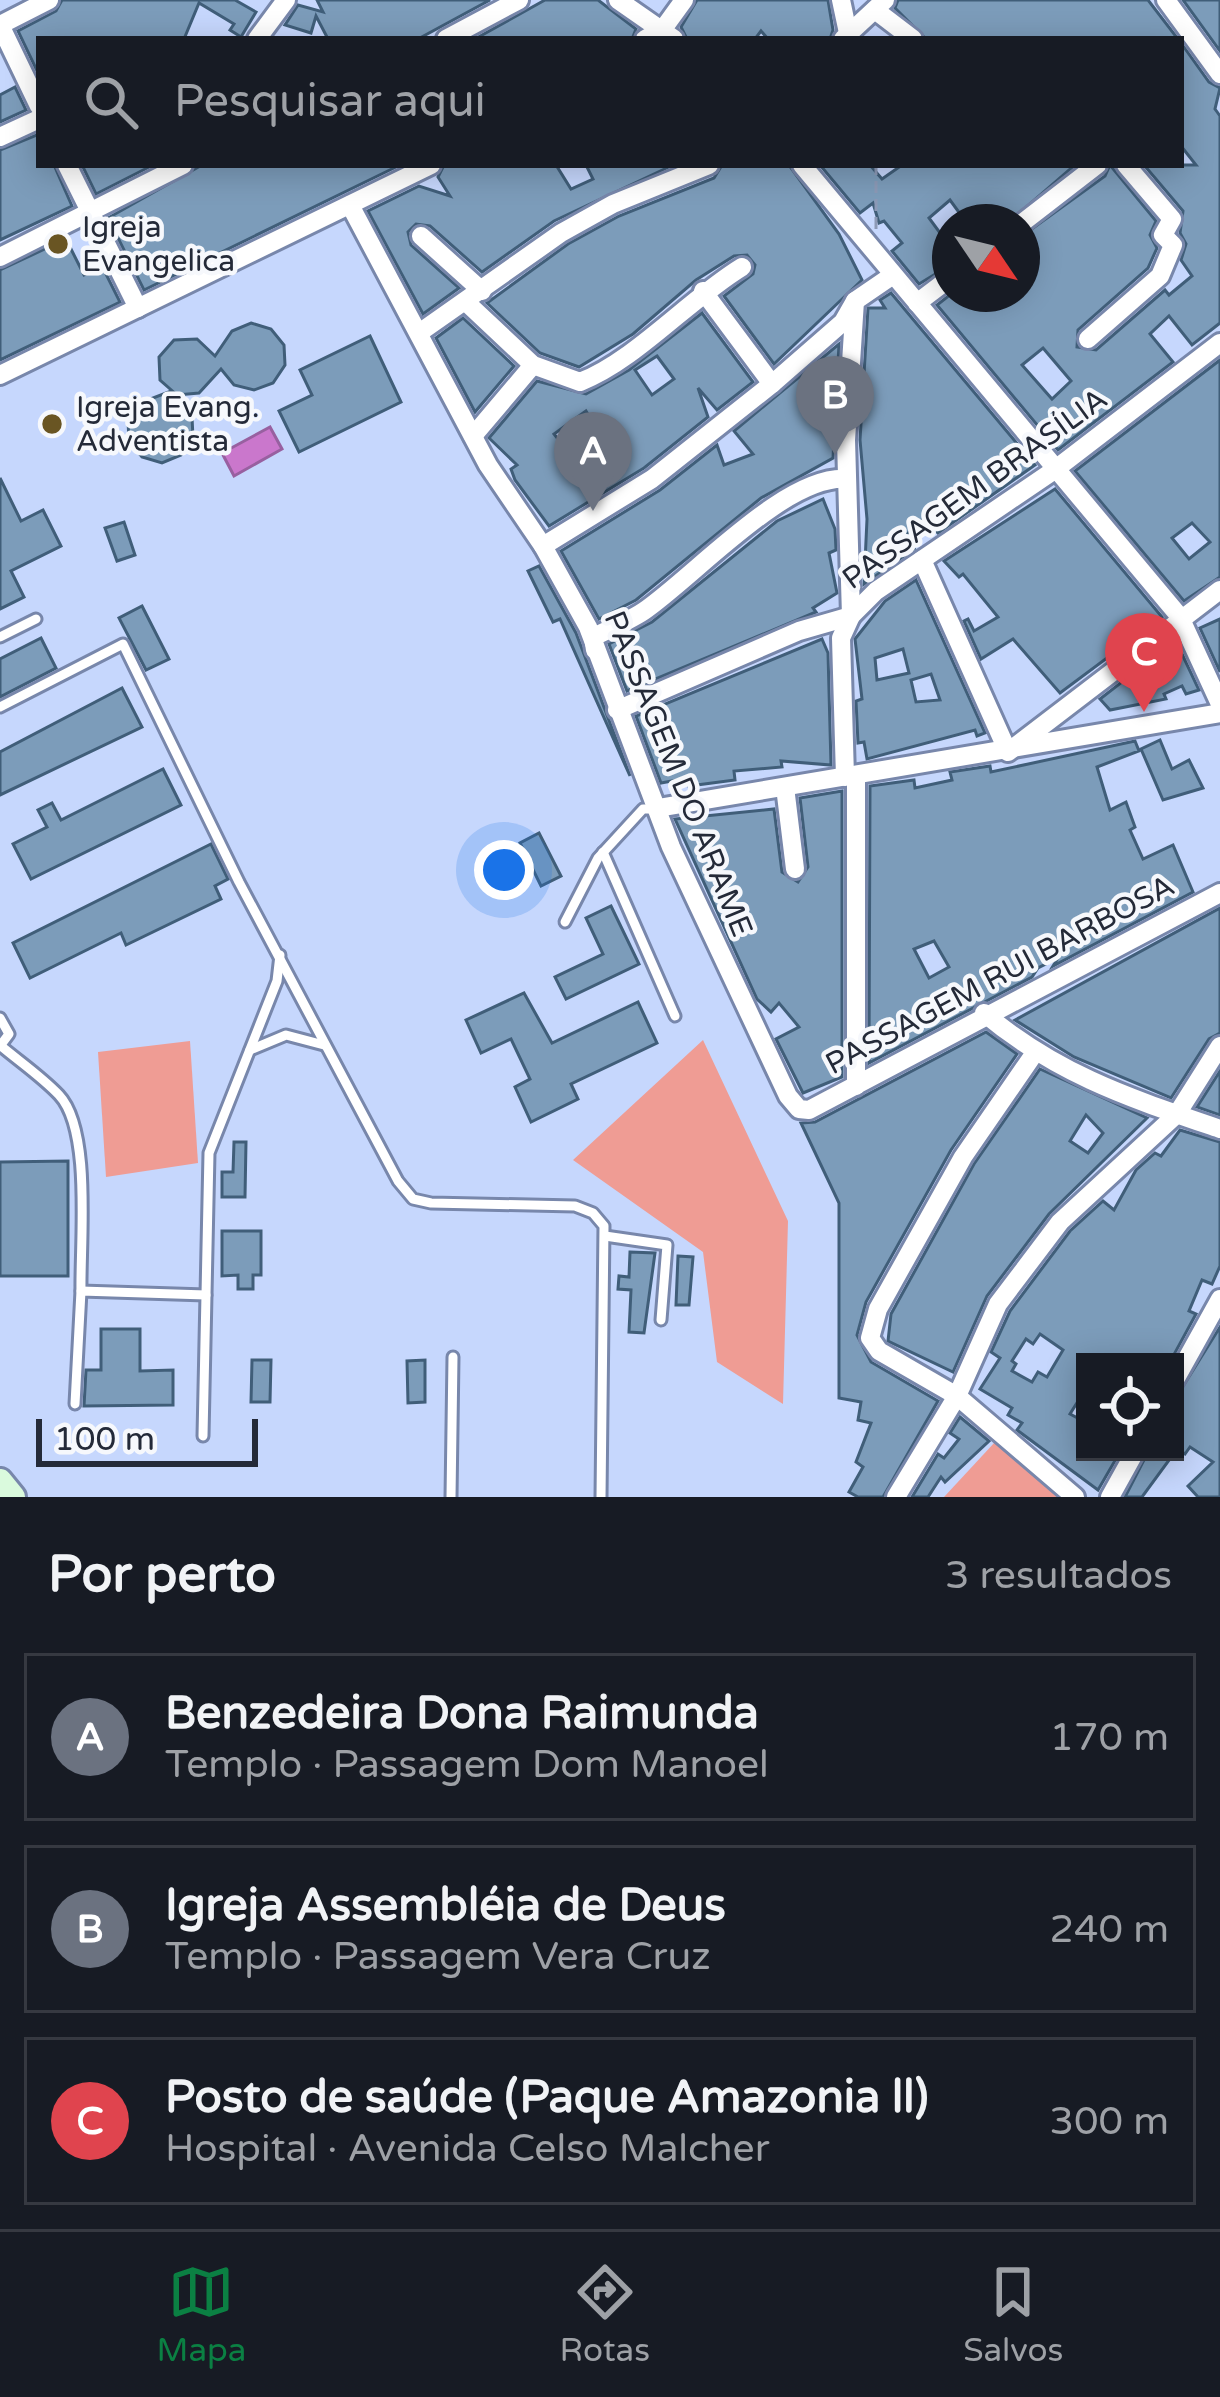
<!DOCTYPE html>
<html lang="pt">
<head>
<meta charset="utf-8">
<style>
	:root { --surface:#171b24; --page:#242831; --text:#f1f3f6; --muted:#9ea1a6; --line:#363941; --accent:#0b8043 }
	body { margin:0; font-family:"Varela Round",sans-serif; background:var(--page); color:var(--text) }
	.controls { position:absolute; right:36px; bottom:36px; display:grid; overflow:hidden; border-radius:0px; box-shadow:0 6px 30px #0003 }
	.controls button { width:108px; height:108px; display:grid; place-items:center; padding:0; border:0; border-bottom:3px solid var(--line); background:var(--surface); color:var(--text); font:60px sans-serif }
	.compass { position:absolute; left:932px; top:204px; width:108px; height:108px; border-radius:50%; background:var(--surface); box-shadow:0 6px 30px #0003; rotate:125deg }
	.scale { position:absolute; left:36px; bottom:30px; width:222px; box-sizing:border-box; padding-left:12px; border:6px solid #242a38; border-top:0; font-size:33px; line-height:42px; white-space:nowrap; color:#242a38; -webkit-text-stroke:9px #f6f8fc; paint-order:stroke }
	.you { position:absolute; left:504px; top:870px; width:42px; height:42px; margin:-30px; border:9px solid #fff; border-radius:50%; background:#1a73e8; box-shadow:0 0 0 18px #1a73e833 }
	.badge { display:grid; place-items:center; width:78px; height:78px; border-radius:50%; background:var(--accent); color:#fff; font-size:39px; font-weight:700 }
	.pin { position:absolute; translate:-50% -99px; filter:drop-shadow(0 3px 6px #0008) }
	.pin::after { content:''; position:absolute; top:63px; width:42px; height:36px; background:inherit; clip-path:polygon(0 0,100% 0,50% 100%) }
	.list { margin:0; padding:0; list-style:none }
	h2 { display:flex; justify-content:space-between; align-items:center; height:156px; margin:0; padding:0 48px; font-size:51px }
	h2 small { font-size:39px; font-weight:400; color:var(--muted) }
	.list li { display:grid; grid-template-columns:78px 1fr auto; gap:36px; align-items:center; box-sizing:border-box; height:168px; margin:0 24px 24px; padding:0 24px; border:3px solid var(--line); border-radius:0px }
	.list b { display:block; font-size:45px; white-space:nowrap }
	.list p { margin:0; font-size:39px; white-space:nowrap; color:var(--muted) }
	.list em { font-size:39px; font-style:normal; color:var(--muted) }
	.icon { flex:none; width:66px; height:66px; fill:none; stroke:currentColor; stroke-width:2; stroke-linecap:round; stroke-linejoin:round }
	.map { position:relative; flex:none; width:1220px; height:1497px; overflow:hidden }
	.search { position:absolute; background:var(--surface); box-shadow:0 6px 30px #0003; left:36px; right:36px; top:36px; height:132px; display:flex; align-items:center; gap:30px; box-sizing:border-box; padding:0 42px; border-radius:0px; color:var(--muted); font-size:45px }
	.sheet { height:732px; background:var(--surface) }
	nav { display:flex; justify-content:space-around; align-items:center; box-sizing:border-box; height:168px; border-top:3px solid var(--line); background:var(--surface); font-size:33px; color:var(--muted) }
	nav a { display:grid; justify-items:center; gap:6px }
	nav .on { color:var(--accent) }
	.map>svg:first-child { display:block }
	.green { fill:#ef9c94 }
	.water { fill:#ca77cc; stroke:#9860a0; stroke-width:3 }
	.building { fill:#7c9cba; stroke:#405e79; stroke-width:3; fill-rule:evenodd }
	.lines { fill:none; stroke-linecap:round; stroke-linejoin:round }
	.lane-casing { stroke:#7887ab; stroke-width:15 }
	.street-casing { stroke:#7887ab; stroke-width:24 }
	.secondary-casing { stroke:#7887ab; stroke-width:30 }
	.path { stroke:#8c99b6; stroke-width:3; stroke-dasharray:12 6; stroke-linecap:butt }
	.lane { stroke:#fff; stroke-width:9 }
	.street { stroke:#fff; stroke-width:18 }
	.secondary { stroke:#dafadd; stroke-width:24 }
	.poi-dot { fill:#695523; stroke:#f6f8fc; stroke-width:4.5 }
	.labels { text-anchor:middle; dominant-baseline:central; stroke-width:9; stroke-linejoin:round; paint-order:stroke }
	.poi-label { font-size:30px; fill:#242a38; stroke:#f6f8fc; text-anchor:start }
	.street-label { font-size:30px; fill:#242a38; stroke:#f6f8fc }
</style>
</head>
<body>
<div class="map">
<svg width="1220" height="1497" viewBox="0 0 1220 1497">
	<rect width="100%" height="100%" fill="#c6d7fd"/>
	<g class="green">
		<path d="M703,1040L788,1221L783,1404L717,1362L703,1252L573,1160Z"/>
		<path d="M190,1041L198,1163L106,1177L98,1052Z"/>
		<path d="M995,1442L1064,1497H944Z"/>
	</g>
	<path class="water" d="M270,427L282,449L234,476L222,453Z"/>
	<g class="building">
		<path d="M62,0H235L256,12L241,37L230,30L234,24L199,3L184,39H39V75L18,31L56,11Z"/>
		<path d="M317,0H490L418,39H328L316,16L311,33L285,25L298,5L323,12Z"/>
		<path d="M545,0H598L636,29L632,39H475Z"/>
		<path d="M697,0H828L833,30L830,39H768L761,31L755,39H687L681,27Z"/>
		<path d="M898,0H1148L1178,39H926L895,8Z"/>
		<path d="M1183,0H1220V51Z"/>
		<path d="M1181,43L1209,82L1220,88L1215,109L1220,116V323L1192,345L1169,316L1150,334L1173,362L1058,450L937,305L951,294H1022V236L1105,176L1110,165L1156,221L1150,235L1157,248L1148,268L1078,330L1077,347L1096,350L1165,290L1169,295L1192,276L1181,260L1186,244L1180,233L1183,211L1144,165H1196L1181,146ZM1043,348L1071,381L1052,399L1022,365Z"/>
		<path d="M15,87L26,110L0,122V95Z"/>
		<path d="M39,134V165H54L72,206L0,240V150Z"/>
		<path d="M82,165H153L96,194Z"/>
		<path d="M202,165H400L144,290L108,218Z"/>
		<path d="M444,165H556L571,189L593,179L586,165H673L554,221L482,272L430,226L416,224L408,232L411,245L459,288L423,314L368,211L419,186L450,196L438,177Z"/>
		<path d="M722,165H789L839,234L862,280L774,364L724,296L753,274L755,265L747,255L734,256L696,280L633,334L579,367L540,353L487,303L568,244L619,216L714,178Z"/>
		<path d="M820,165H870L882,179L902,165H1075L1009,222H966L950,200L929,218L943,237L950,231V265L919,284L892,251L902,243L884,221L879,223L873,203L860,213Z"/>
		<path d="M66,239L84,275L102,266L120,302L0,360V270Z"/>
		<path d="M891,293L1035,465L938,533L924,518L902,539L914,549L864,584L867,519L860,440L868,308H885L880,300Z"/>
		<path d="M702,313L753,382L717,410L698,388L708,417L644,468L549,526L515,480L511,469L517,465L489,438L537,381L586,394L629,370ZM657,356L674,379L652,395L635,370ZM586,411L598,431L569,453L554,434Z"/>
		<path d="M463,318L514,366L475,412L436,338Z"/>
		<path d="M251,323L271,329L284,345L285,365L273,383L254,390L234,385L221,369L199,393L177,395L160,380L159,357L174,340L197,339L215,356L232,331Z"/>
		<path d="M370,336L401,402L299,452L279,411L312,395L300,370Z"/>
		<path d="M839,344L833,458L761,498L636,600L599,619L561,551L660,490L717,445L724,465L753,454L734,431Z"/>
		<path d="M1220,360V577L1184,601L1075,471ZM1192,523L1210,542L1189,559L1172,538Z"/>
		<path d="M171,391L192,417L193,438L181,455L162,463L142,457L129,441L128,421L140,403Z"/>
		<path d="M0,478L21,521L43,510L61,546L11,571L24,597L0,609Z"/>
		<path d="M1055,489L1162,617L1060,693L1013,639L981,659L964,621L968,619L974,631L998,617L963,574L959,577L944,561Z"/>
		<path d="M823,499L835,529L836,550L829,553L837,593L813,608L816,612L627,691L609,644L652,622L777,521Z"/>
		<path d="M124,522L135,555L117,561L105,528Z"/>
		<path d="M539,566L576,633L630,776L560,619L553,622L528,571Z"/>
		<path d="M916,580L985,733L977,736L975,730L867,759L864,742L858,743L856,701L862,699L855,639L885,601ZM903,649L909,673L877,680L875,658ZM931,674L940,700L916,702L911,680Z"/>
		<path d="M142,606L169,659L146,670L119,618Z"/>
		<path d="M1220,619V672L1200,628Z"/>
		<path d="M41,638L56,668L0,697V659Z"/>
		<path d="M822,639L828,653L831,765L781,761L782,767L734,771L735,780L689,786L688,778L661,783L636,716Z"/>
		<path d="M1182,654L1199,690L1186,694L1182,686L1164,694L1166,699L1110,710L1100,699L1136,671Z"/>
		<path d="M122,688L142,727L0,795V752Z"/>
		<path d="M1160,740L1172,769L1189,760L1203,788L1163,800L1141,749Z"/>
		<path d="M1135,741L1139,751L1097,767L1110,810L1126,802L1135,827L1130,830L1143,859L1173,845L1193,892L1053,966L1058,958L1038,968L1032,977L869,1063L870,786L914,780L915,788L952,780L950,772L990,766L991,772ZM934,941L949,967L929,978L914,949Z"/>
		<path d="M163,769L181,805L31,879L13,844L47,827L38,810L52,803L61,820Z"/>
		<path d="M842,791V1077L803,1093L776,1039L799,1027L779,1003L771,1012L757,999L675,819L774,809L782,872L798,882L808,867L800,798Z"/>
		<path d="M539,833L561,876L541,886L520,843Z"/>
		<path d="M211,844L228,879L215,886L221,899L126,945L121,933L30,978L13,943Z"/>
		<path d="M611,906L639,964L566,999L555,977L603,954L586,918Z"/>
		<path d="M1220,908V1033L1209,1039L1171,1098L1074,1057L1015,1020Z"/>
		<path d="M524,993L552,1043L638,1002L657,1043L571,1084L578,1099L531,1122L515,1087L530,1079L511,1039L481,1053L466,1020Z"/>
		<path d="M986,1032L1017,1054L951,1150L866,1302L857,1335L871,1362L938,1401L883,1497H858L849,1492L863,1467L856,1462L871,1423L858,1420L861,1402L839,1398V1203L801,1123L815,1122Z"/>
		<path d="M1040,1069L1147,1118L1049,1214L987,1296L953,1372L888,1341L891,1314L974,1164ZM1086,1115L1103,1133L1088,1153L1070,1141Z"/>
		<path d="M1220,1071V1115L1197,1107Z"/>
		<path d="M1180,1130L1220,1142V1266L1212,1284L1202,1280L1189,1311L1196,1314L1170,1362H1085V1390L1070,1414L1085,1422V1452H1120L1098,1490L1017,1430L1022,1423L1008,1415L1012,1408L980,1389L1000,1358L991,1352L1010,1311L1070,1231L1103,1201L1114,1210L1136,1170L1155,1153L1161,1156ZM1040,1334L1063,1350L1047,1377L1038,1372L1032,1382L1012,1371L1016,1364L1012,1361L1026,1339L1033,1344Z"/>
		<path d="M234,1142H246L245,1197H222V1172H233Z"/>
		<path d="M68,1161V1276H0V1162Z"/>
		<path d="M222,1231H261V1275H253V1289H238V1275L222,1276Z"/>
		<path d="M630,1252L655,1253L644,1333L629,1332L631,1290L618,1289L619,1276L629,1277Z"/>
		<path d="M678,1256L693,1257L689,1305H676Z"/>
		<path d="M1220,1327V1497H1198L1188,1486L1213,1462L1190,1447L1185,1454L1175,1447V1399Z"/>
		<path d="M101,1329H140V1371L173,1370V1405L84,1406L86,1370H101Z"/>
		<path d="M252,1360H271L270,1402H251Z"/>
		<path d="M425,1360V1402L408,1403L407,1361Z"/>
		<path d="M960,1417L989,1441L945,1482L941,1477L928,1497H912L938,1454L944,1458L959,1439L950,1433Z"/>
		<path d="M1148,1452H1175L1142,1497H1125Z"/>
	</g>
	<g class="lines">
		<g class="lane-casing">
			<g id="lane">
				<path d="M0,637L36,619"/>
				<path d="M0,707L123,644L239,882L398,1181L413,1199L431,1203L575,1206L593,1213L604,1226L601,1497"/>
				<path d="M603,852L675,1016"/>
				<path d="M565,922L598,858L643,809H654"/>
				<path d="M0,1018L9,1034L0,1046"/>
				<path d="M1,1046C20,1062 42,1077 59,1095C92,1130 80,1243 81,1291"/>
				<path d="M250,1050L286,1035L324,1045"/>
				<path d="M605,1236L667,1245L661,1320"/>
				<path d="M75,1404L81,1291L206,1295"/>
				<path d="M203,1436L209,1153L277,981L280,955"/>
				<path d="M451,1497L453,1357"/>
			</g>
		</g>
		<g class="street-casing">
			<g id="street">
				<path d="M618,0L674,39"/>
				<path d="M841,0L848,33"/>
				<path d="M1166,0L1220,74"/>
				<path d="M875,10L913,39"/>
				<path d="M257,39L286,0"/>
				<path d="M446,39L519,0"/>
				<path d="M645,39L663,29L684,0"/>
				<path d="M843,39L885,0"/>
				<path d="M39,106L0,25L49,0"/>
				<path d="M0,137L39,119"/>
				<path d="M67,165L138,308"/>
				<path d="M802,165L1180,617L1220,704"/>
				<path d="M350,205L488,465L543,546L588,627L671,847L788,1096L799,1109L809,1110L1220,893"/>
				<path d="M1022,223L1097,165"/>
				<path d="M421,236L482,291"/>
				<path d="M0,257L183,165"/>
				<path d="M703,291L772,384"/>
				<path d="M467,303L533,365L580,382C636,360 688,300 742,267"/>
				<path d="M917,303L950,278"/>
				<path d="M419,333L561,233L613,204L709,165"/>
				<path d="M1088,339L1160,276L1173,245L1163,235L1172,219L1126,165"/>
				<path d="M0,375L431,165"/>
				<path d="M473,436L533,365"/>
				<path d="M543,546L652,479L772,384L843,322L855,301L893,275"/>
				<path d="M922,560L1008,752L1220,590"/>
				<path d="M595,650L593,637C610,629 629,621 644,611C695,576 786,474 847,479"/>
				<path d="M617,710L799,631L851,616L876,591L1053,471L1220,343"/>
				<path d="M856,776V1086"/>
				<path d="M845,777L841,638L851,616L846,440L855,301"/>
				<path d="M785,787L795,869"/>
				<path d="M658,808L1220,713"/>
				<path d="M984,1013C1058,1075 1130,1098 1220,1129"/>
				<path d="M1034,1054L963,1157L878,1309L870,1338L879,1351L957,1396L1075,1497"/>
				<path d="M1175,1380L1220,1299"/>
				<path d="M896,1497L957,1396L998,1304L1060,1222L1177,1114L1220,1046"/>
				<path d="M1110,1497L1135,1452"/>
			</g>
		</g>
		<g class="secondary-casing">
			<path id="secondary" d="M0,1481L13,1497"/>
		</g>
		<path class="path" d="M876,229V165"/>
		<use href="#lane" class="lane"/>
		<use href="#street" class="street"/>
		<use href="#secondary" class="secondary"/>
	</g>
	<g class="poi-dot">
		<circle cx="58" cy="244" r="12"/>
		<circle cx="52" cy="424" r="12"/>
	</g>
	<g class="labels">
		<g class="poi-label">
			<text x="82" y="227">Igreja<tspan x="82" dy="34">Evangelica</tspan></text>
			<text x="76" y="407">Igreja Evang.<tspan x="76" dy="34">Adventista</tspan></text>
		</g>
		<g class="street-label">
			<text transform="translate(975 489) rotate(-36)">PASSAGEM BRASÍLIA</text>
			<text transform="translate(678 774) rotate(68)">PASSAGEM DO ARAME</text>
			<text transform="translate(1000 975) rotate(-28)">PASSAGEM RUI BARBOSA</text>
		</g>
	</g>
</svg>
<div class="controls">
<button><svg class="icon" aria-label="locate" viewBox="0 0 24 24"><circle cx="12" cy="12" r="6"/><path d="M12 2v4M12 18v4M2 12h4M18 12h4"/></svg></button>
</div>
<svg class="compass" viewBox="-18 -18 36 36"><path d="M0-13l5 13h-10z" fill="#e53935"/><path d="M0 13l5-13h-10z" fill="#9ea1a6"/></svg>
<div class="scale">100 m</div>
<div class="you"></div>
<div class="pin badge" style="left:593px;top:511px;background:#6b7280">A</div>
<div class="pin badge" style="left:835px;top:455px;background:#6b7280">B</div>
<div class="pin badge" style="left:1144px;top:712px;background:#e0444e">C</div>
<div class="search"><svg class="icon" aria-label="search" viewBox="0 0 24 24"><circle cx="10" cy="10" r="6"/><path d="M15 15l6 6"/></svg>Pesquisar aqui</div>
</div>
<section class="sheet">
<h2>Por perto<small>3 resultados</small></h2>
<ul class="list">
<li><span class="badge" style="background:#6b7280">A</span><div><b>Benzedeira Dona Raimunda</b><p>Templo · Passagem Dom Manoel</p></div><em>170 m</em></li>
<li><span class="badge" style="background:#6b7280">B</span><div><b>Igreja Assembléia de Deus</b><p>Templo · Passagem Vera Cruz</p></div><em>240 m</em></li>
<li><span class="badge" style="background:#e0444e">C</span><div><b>Posto de saúde (Paque Amazonia ll)</b><p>Hospital · Avenida Celso Malcher</p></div><em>300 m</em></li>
</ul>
</section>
<nav>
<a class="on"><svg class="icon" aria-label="map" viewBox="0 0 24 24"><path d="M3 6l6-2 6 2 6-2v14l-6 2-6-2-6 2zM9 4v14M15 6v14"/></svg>Mapa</a>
<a><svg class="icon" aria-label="directions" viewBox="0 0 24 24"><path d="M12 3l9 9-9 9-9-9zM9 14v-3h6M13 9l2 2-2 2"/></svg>Rotas</a>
<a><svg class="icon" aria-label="saved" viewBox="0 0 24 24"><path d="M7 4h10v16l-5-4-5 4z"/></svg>Salvos</a>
</nav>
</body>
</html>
